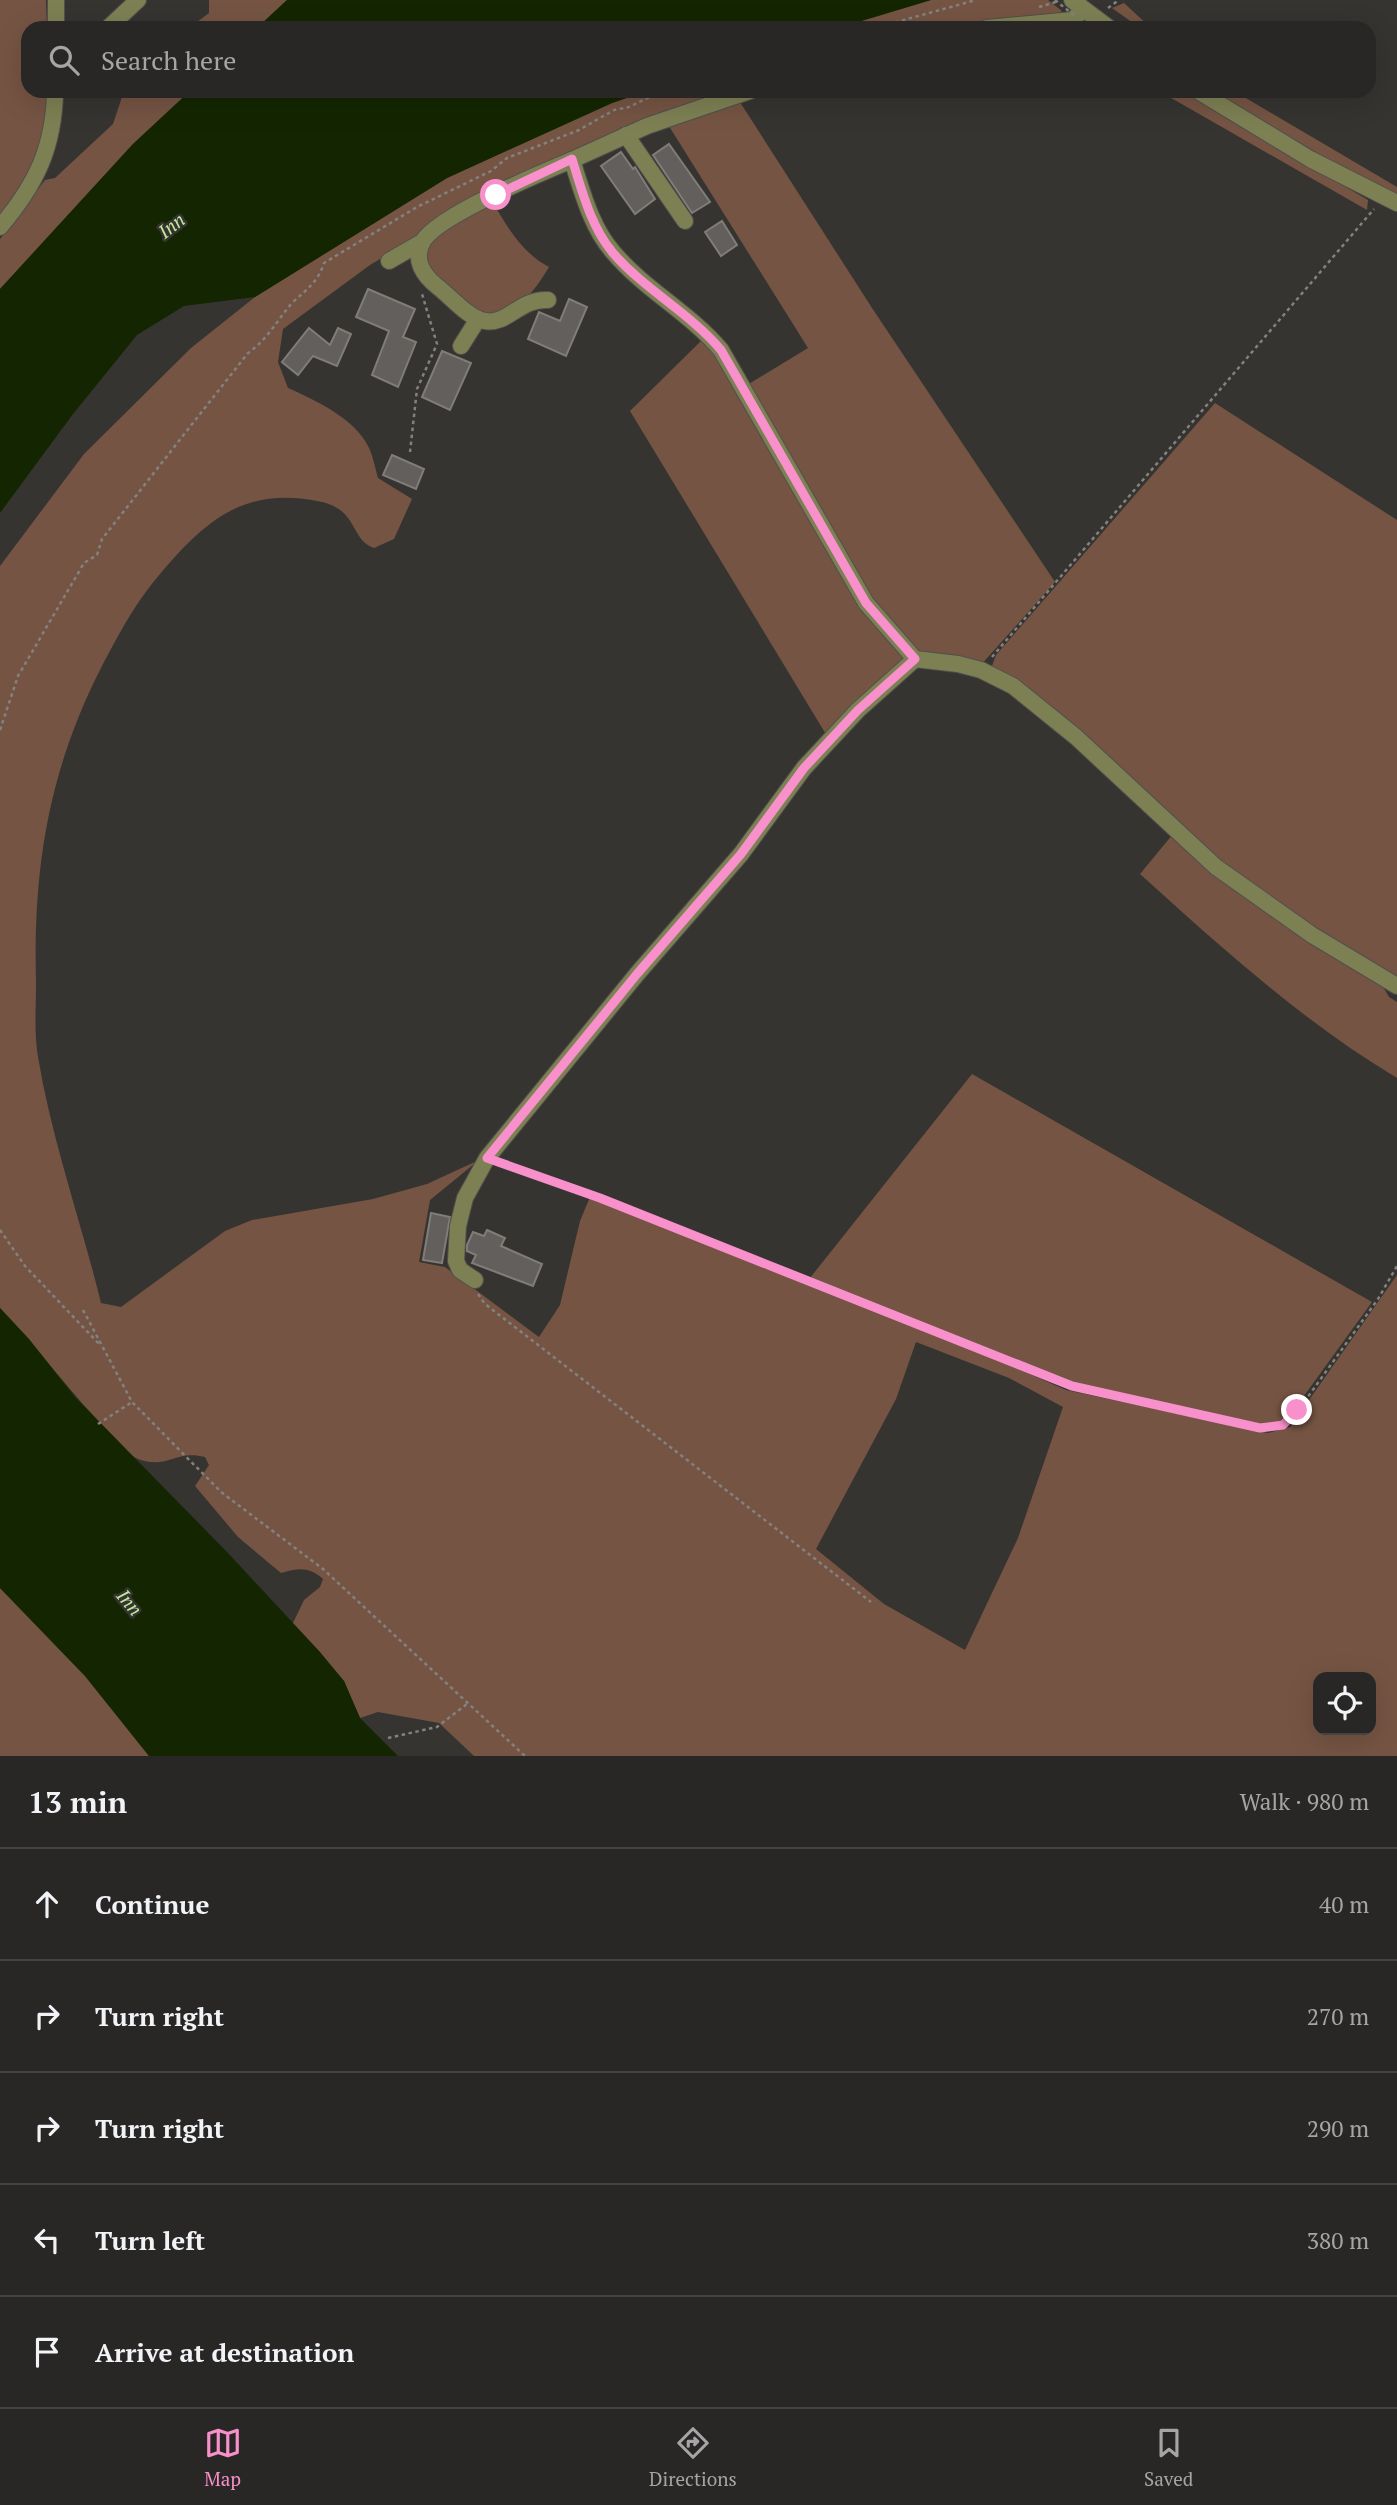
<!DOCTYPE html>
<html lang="en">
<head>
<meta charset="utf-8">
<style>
	:root { --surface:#282725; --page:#343332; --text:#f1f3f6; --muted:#a5a5a7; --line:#444442; --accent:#f890cb }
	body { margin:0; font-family:"PT Serif",serif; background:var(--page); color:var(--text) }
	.controls { position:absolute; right:21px; bottom:21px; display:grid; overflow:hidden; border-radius:14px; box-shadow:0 7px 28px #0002 }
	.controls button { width:63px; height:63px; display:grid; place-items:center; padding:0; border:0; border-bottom:2px solid var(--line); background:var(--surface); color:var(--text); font:35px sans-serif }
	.stop { position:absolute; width:21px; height:21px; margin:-16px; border:5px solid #f890cb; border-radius:50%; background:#fff }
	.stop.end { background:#f890cb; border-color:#fff; box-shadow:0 2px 7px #0008 }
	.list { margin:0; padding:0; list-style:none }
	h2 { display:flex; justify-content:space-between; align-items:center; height:91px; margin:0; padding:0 28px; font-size:30px }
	h2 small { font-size:23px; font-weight:400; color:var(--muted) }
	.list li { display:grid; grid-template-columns:46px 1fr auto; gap:21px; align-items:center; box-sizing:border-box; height:112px; padding:0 28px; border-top:2px solid var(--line) }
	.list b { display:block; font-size:26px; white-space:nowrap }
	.list em { font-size:23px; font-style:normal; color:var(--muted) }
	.icon { flex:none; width:38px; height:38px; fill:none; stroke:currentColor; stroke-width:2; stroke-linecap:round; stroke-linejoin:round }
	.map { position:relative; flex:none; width:1397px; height:1756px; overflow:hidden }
	.search { position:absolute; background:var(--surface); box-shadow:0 7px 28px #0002; left:21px; right:21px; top:21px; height:77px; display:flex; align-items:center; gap:18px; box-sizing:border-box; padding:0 24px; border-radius:21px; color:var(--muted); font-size:26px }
	.sheet { height:651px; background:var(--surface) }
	nav { display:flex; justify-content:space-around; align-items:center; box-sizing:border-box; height:98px; border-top:2px solid var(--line); background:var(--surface); font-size:19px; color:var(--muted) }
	nav a { display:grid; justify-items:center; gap:4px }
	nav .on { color:var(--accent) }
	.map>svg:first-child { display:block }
	.green { fill:#755443; fill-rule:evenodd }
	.water { fill:#142601 }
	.building { fill:#635f5c; stroke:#807d79; stroke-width:2 }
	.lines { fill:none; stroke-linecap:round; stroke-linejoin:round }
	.minor-casing { stroke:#51504d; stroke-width:18 }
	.path { stroke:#83827f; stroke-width:2.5; stroke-dasharray:3.5 3.5; stroke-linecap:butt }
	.minor { stroke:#7d8053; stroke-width:16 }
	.path-bridge { stroke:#83827f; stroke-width:2.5; stroke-dasharray:3.5 3.5; stroke-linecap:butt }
	.route { stroke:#f890cb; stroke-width:9 }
	.labels { text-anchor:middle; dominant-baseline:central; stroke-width:5; stroke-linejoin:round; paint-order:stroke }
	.water-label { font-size:19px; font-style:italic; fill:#c1eb9e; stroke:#363431 }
</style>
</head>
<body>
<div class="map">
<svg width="1397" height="1756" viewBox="0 0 1397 1756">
	<rect width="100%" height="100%" fill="#363431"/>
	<g class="green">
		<path d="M0,0H46L47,28H28V91H47C46,146 33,173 0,214Z"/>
		<path d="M209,0H287L257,28H189L209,13Z"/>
		<path d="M931,0H1048L1062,11L1058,14L992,21L966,28H838Z"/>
		<path d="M1124,3L1151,28H1140L1112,8Z"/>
		<path d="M124,91H190L133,144L0,289V239L45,180L55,178L113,124Z"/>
		<path d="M647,91H738L437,225L370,265L283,329L278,362L288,388C315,400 354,418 368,446C373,455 375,468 378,478L412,499L394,539L374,548C349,539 359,508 317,501C243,487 205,521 160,574C136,602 121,630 104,662C49,768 33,865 36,983C36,1007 34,1034 38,1057C52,1141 81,1221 101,1303L121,1307L225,1231L252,1220L373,1199L427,1184L479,1160L430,1200L419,1262L445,1267L539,1337L560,1305L580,1221L590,1197L916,1324L1066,1390L1268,1433L1290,1427L1397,1275V1756H474L439,1723L378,1712L360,1718L344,1681L292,1625L304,1600L320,1587L323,1579C309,1566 298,1568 281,1573L238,1537L195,1486L209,1465L205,1457C176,1449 168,1470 138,1459C128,1456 119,1441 111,1434C71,1394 39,1349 0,1308V566L84,454L191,348L255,297L447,178L612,103ZM916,1342L1009,1378L1063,1407L1018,1538L965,1650L884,1604L816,1549L896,1399ZM1318,1677H1371V1730H1318Z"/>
		<path d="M1159,91H1183L1368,200L1367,210Z"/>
		<path d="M1214,91H1234L1397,187V195L1322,156Z"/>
		<path d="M738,99L872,308L1055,582L980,666L916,650L886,622L747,385L808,348L667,123Z"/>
		<path d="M492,201C508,228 521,252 549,267C539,284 521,311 499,314C473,317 413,273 429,243C436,230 478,210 492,201Z"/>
		<path d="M705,337L903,656L904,661L827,736L630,411Z"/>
		<path d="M1215,403L1397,520V980C1247,902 1122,780 994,671L992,666L996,655Z"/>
		<path d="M1173,834L1379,980L1389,997L1397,1002V1078C1302,1021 1222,948 1140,874Z"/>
		<path d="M972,1074L1372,1302L1288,1418L1270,1425L1246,1422L1078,1385L810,1278Z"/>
		<path d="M0,1588L85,1676L149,1756H0Z"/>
	</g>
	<g class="water">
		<path d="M287,0H931L838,28H257Z"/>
		<path d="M190,91H647L612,103L447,178L255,297L184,306L137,335L73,414L0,513V289L133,144Z"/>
		<path d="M0,1308L29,1339L75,1397L228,1553L320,1652L344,1681L360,1718L398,1756H149L85,1676L0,1588Z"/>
	</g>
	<g class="building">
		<path d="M669,144L710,202L692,213L653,155Z"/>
		<path d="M621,152L633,169L635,167L655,199L635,214L601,166Z"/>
		<path d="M722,221L737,245L721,256L705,232Z"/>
		<path d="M368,289L415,309L403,337L416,342L398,387L372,375L389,331L356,317Z"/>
		<path d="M569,299L587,307L566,356L528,339L539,312L560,321Z"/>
		<path d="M309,328L330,345L338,328L351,334L337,366L313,356L298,375L282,362Z"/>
		<path d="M442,351L471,363L450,410L422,397Z"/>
		<path d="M392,455L424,469L416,489L383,475Z"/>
		<path d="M431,1213L450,1217L442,1263L423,1260Z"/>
		<path d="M487,1230L505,1238L501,1246L542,1264L533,1286L472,1263L476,1255L467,1251V1245L473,1232L484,1236Z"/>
	</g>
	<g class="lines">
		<g class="minor-casing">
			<g id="minor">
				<path d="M56,0V28"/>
				<path d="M1072,0L1109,28"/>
				<path d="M108,28L138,0"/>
				<path d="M987,28L1073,20L1083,9"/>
				<path d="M750,91L647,126L572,160C582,191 591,227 613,252C645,290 690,313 721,350L866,603L915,659L958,664L981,670L1013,686L1076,737L1216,867L1312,935L1397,986"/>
				<path d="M1198,91L1310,159L1397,203"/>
				<path d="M626,135L685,221"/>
				<path d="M0,227C36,185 54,147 55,91"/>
				<path d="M389,261L422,242"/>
				<path d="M548,300C520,298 508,325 485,321C468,318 451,297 438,287C424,276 412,260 423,241C439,215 541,173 572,160"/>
				<path d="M461,346L478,319"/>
				<path d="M475,1280L460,1270L456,1261L458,1226L465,1198L487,1158L637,974L741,854L804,768L858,710L915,659"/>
			</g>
		</g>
		<g class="path">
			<path d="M1039,7L1056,2"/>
			<path d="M1108,8L1119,0"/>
			<path d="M875,28L976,0"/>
			<path d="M410,452L417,389L437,344L422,294"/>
			<path d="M992,657L1374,209"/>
			<path d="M0,730L18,676L84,563L97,555L102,539L248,353C268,339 277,320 293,302C307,289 318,282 324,263L417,207L491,171L507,158L579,130L614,110L629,107L662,91"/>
			<path d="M501,1162L600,1198L1072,1386L1260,1428H1273L1292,1419L1378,1299L1397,1266"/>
			<path d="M0,1230L25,1266L101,1346"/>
			<path d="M478,1294L485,1304L871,1602"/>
			<path d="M83,1310L132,1402L221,1492L323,1569L525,1756"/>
			<path d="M98,1424L132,1402"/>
			<path d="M388,1738L437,1727L467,1704"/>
		</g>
		<use href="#minor" class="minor"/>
		<path class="path-bridge" d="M1055,0L1076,17"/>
	</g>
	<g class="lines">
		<path class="route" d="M496,195L572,159C582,191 591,227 613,253C645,290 690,313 721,350L866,603L915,659L858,710L804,768L741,854L637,974L487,1158L600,1198L1072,1386L1260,1428L1283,1425L1297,1410"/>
	</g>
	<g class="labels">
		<g class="water-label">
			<text transform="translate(171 225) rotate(-38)">Inn</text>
			<text transform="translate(130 1602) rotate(50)">Inn</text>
		</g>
	</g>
</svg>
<div class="controls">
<button><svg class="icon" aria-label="locate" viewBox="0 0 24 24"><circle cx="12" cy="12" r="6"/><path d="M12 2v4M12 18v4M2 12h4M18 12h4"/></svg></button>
</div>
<div class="stop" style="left:496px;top:195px"></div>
<div class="stop end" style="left:1297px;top:1410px"></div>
<div class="search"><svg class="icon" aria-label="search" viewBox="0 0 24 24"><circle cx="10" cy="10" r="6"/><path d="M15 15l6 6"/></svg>Search here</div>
</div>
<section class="sheet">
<h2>13 min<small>Walk · 980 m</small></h2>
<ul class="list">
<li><svg class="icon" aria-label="ahead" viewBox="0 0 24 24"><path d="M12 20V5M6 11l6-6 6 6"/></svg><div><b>Continue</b></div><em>40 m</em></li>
<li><svg class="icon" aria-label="right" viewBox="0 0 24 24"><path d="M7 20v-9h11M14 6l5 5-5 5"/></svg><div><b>Turn right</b></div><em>270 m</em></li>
<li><svg class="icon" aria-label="right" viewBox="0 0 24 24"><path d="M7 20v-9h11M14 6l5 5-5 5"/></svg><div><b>Turn right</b></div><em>290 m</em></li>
<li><svg class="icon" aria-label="left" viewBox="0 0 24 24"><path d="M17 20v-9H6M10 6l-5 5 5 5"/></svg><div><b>Turn left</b></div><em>380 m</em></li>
<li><svg class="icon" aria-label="arrive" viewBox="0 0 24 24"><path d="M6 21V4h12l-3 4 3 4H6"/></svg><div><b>Arrive at destination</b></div></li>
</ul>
</section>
<nav>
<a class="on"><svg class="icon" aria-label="map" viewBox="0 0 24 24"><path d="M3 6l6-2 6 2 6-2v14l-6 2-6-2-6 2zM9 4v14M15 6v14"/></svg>Map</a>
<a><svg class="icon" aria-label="directions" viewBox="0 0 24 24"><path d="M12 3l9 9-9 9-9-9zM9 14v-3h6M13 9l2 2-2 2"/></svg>Directions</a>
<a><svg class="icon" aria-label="saved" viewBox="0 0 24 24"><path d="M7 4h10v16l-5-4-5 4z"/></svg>Saved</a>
</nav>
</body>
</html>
